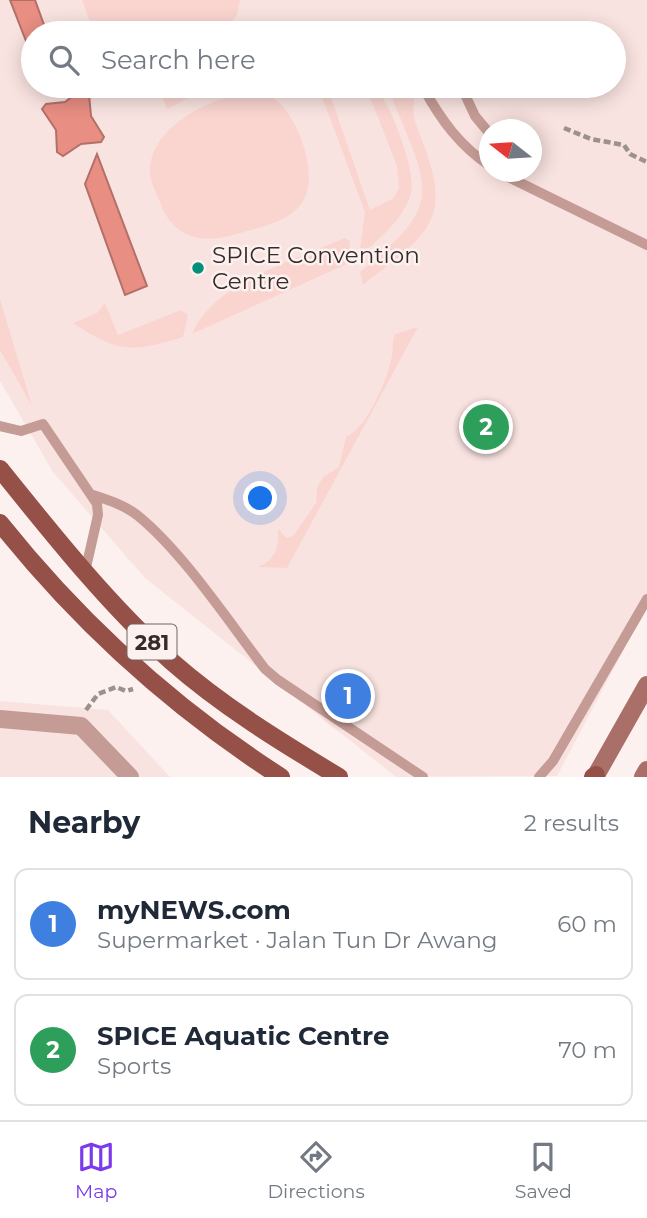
<!DOCTYPE html>
<html lang="en">
<head>
<meta charset="utf-8">
<style>
	:root { --surface:#fff; --page:#f2f2f3; --text:#1f2937; --muted:#747a83; --line:#e0e1e3; --accent:#7c3aed }
	body { margin:0; font-family:Montserrat,sans-serif; background:var(--page); color:var(--text) }
	.compass { position:absolute; left:479px; top:119px; width:63px; height:63px; border-radius:50%; background:var(--surface); box-shadow:0 4px 18px #0003; rotate:287deg }
	.you { position:absolute; left:261px; top:499px; width:24px; height:24px; margin:-18px; border:5px solid #fff; border-radius:50%; background:#1a73e8; box-shadow:0 0 0 10px #1a73e833 }
	.badge { display:grid; place-items:center; width:46px; height:46px; border-radius:50%; background:var(--accent); color:#fff; font-size:23px; font-weight:700 }
	.pin { position:absolute; translate:-50% -50%; border:4px solid #fff; box-shadow:0 2px 7px #0006 }
	.list { margin:0; padding:0; list-style:none }
	h2 { display:flex; justify-content:space-between; align-items:center; height:91px; margin:0; padding:0 28px; font-size:30px }
	h2 small { font-size:23px; font-weight:400; color:var(--muted) }
	.list li { display:grid; grid-template-columns:46px 1fr auto; gap:21px; align-items:center; box-sizing:border-box; height:112px; margin:0 14px 14px; padding:0 14px; border:2px solid var(--line); border-radius:14px }
	.list b { display:block; font-size:26px; white-space:nowrap }
	.list p { margin:0; font-size:23px; white-space:nowrap; color:var(--muted) }
	.list em { font-size:23px; font-style:normal; color:var(--muted) }
	.icon { flex:none; width:38px; height:38px; fill:none; stroke:currentColor; stroke-width:2; stroke-linecap:round; stroke-linejoin:round }
	.map { position:relative; flex:none; width:647px; height:777px; overflow:hidden }
	.search { position:absolute; background:var(--surface); box-shadow:0 4px 18px #0003; left:21px; right:21px; top:21px; height:77px; display:flex; align-items:center; gap:18px; box-sizing:border-box; padding:0 24px; border-radius:38px; color:var(--muted); font-size:26px }
	.sheet { height:343px; background:var(--surface) }
	nav { display:flex; justify-content:space-around; align-items:center; box-sizing:border-box; height:98px; border-top:2px solid var(--line); background:var(--surface); font-size:19px; color:var(--muted) }
	nav a { display:grid; justify-items:center; gap:4px }
	nav .on { color:var(--accent) }
	.map>svg:first-child { display:block }
	.built { fill:#f9e3e0; fill-rule:evenodd }
	.green { fill:#fad5d0 }
	.water { fill:#e88e83; stroke:#b27068; stroke-width:2 }
	.lines { fill:none; stroke-linecap:round; stroke-linejoin:round }
	.path { stroke:#9b918f; stroke-width:4.5; stroke-dasharray:7 3.5; stroke-linecap:butt }
	.lane { stroke:#c49b95; stroke-width:10 }
	.street { stroke:#c49b95; stroke-width:18 }
	.secondary { stroke:#aa6f68; stroke-width:18 }
	.primary { stroke:#955048; stroke-width:18 }
	.poi-dot { fill:#00907b; stroke:#fcf1ef; stroke-width:2.5 }
	.labels { text-anchor:middle; dominant-baseline:central; stroke-width:5; stroke-linejoin:round; paint-order:stroke }
	.shield { fill:#fcf1ef; stroke:#716665; stroke-width:2 }
	.shield-label { font-size:21px; font-weight:bold; fill:#352b2a }
	.poi-label { font-size:23px; fill:#352b2a; stroke:#fcf1ef; text-anchor:start }
</style>
</head>
<body>
<div class="map">
<svg width="647" height="777" viewBox="0 0 647 777">
	<rect width="100%" height="100%" fill="#fcf1ef"/>
	<g class="built">
		<path d="M0,0H647V606L557,776L396,777L145,578L53,472L0,381ZM33,33H614V86H33ZM490,130H532V172H490Z"/>
		<path d="M0,701L108,710L170,777H0Z"/>
	</g>
	<g class="green">
		<path d="M82,0H240V1L237,15L223,33H94Z"/>
		<path d="M158,86H211L167,109Z"/>
		<path d="M318,86H327L370,210L394,198L399,188L397,166L372,102L359,86C369,86 376,89 382,97C394,114 417,175 411,194C403,219 379,240 359,256L365,212Z"/>
		<path d="M428,86L416,93C410,110 415,123 422,140C455,224 425,235 363,285L360,272C445,203 430,191 392,98Z"/>
		<path d="M248,92C257,93 266,93 273,98C299,115 320,177 302,203C291,219 269,225 251,230C234,235 216,241 199,238C179,234 168,222 161,205C157,194 149,181 150,170C151,126 211,98 248,92Z"/>
		<path d="M345,238L350,241L349,263L192,334C214,282 295,260 345,238Z"/>
		<path d="M0,299L32,406L0,350Z"/>
		<path d="M105,303L118,335L181,310L188,315L183,337C130,353 119,353 73,323L97,313Z"/>
		<path d="M418,327L287,568L258,567C275,560 280,546 278,528L286,538L293,536L316,503L317,488L323,477L339,467L346,437C367,429 388,377 392,356C393,348 392,341 395,334Z"/>
	</g>
	<g class="water">
		<path d="M10,0H35L47,33H33V59Z"/>
		<path d="M79,91L89,94L91,116L104,137L101,142L81,144L63,156L57,152L56,130L42,109L46,104L65,102Z"/>
		<path d="M97,154L147,286L125,295L85,184Z"/>
	</g>
	<g class="lines">
		<g class="path">
			<path d="M564,128L591,139L624,145L630,154L647,162"/>
			<path d="M86,710L98,694L116,687L126,691L133,689"/>
		</g>
		<g class="lane">
			<path d="M461,86L475,116L490,134"/>
			<path d="M424,89C441,120 460,146 490,166"/>
			<path d="M498,172L647,245"/>
			<path d="M0,426L21,431L43,424L97,504L98,515L85,572"/>
			<path d="M93,495C108,500 124,505 137,515C182,551 229,622 265,669L278,680L423,777"/>
			<path d="M539,777L553,761L647,599"/>
		</g>
		<path class="street" d="M0,719L81,726L130,777"/>
		<g class="secondary">
			<path d="M595,777L647,685"/>
			<path d="M643,777L647,770"/>
		</g>
		<g class="primary">
			<path d="M0,469C54,536 107,603 171,661C222,706 281,742 339,777"/>
			<path d="M0,523C79,622 175,709 281,777"/>
			<path d="M593,777L596,775"/>
		</g>
	</g>
	<circle class="poi-dot" cx="198" cy="268" r="7"/>
	<g class="labels">
		<rect class="shield" x="127.5" y="624.5" width="49" height="35" rx="5"/>
		<g class="shield-label">
			<text x="152" y="642">281</text>
		</g>
		<g class="poi-label">
			<text x="212" y="255">SPICE Convention<tspan x="212" dy="26">Centre</tspan></text>
		</g>
	</g>
</svg>
<svg class="compass" viewBox="-18 -18 36 36"><path d="M0-13l5 13h-10z" fill="#e53935"/><path d="M0 13l5-13h-10z" fill="#747a83"/></svg>
<div class="you"></div>
<div class="pin badge" style="left:348px;top:696px;background:#3f7fe0">1</div>
<div class="pin badge" style="left:486px;top:427px;background:#2e9e5b">2</div>
<div class="search"><svg class="icon" aria-label="search" viewBox="0 0 24 24"><circle cx="10" cy="10" r="6"/><path d="M15 15l6 6"/></svg>Search here</div>
</div>
<section class="sheet">
<h2>Nearby<small>2 results</small></h2>
<ul class="list">
<li><span class="badge" style="background:#3f7fe0">1</span><div><b>myNEWS.com</b><p>Supermarket · Jalan Tun Dr Awang</p></div><em>60 m</em></li>
<li><span class="badge" style="background:#2e9e5b">2</span><div><b>SPICE Aquatic Centre</b><p>Sports</p></div><em>70 m</em></li>
</ul>
</section>
<nav>
<a class="on"><svg class="icon" aria-label="map" viewBox="0 0 24 24"><path d="M3 6l6-2 6 2 6-2v14l-6 2-6-2-6 2zM9 4v14M15 6v14"/></svg>Map</a>
<a><svg class="icon" aria-label="directions" viewBox="0 0 24 24"><path d="M12 3l9 9-9 9-9-9zM9 14v-3h6M13 9l2 2-2 2"/></svg>Directions</a>
<a><svg class="icon" aria-label="saved" viewBox="0 0 24 24"><path d="M7 4h10v16l-5-4-5 4z"/></svg>Saved</a>
</nav>
</body>
</html>
